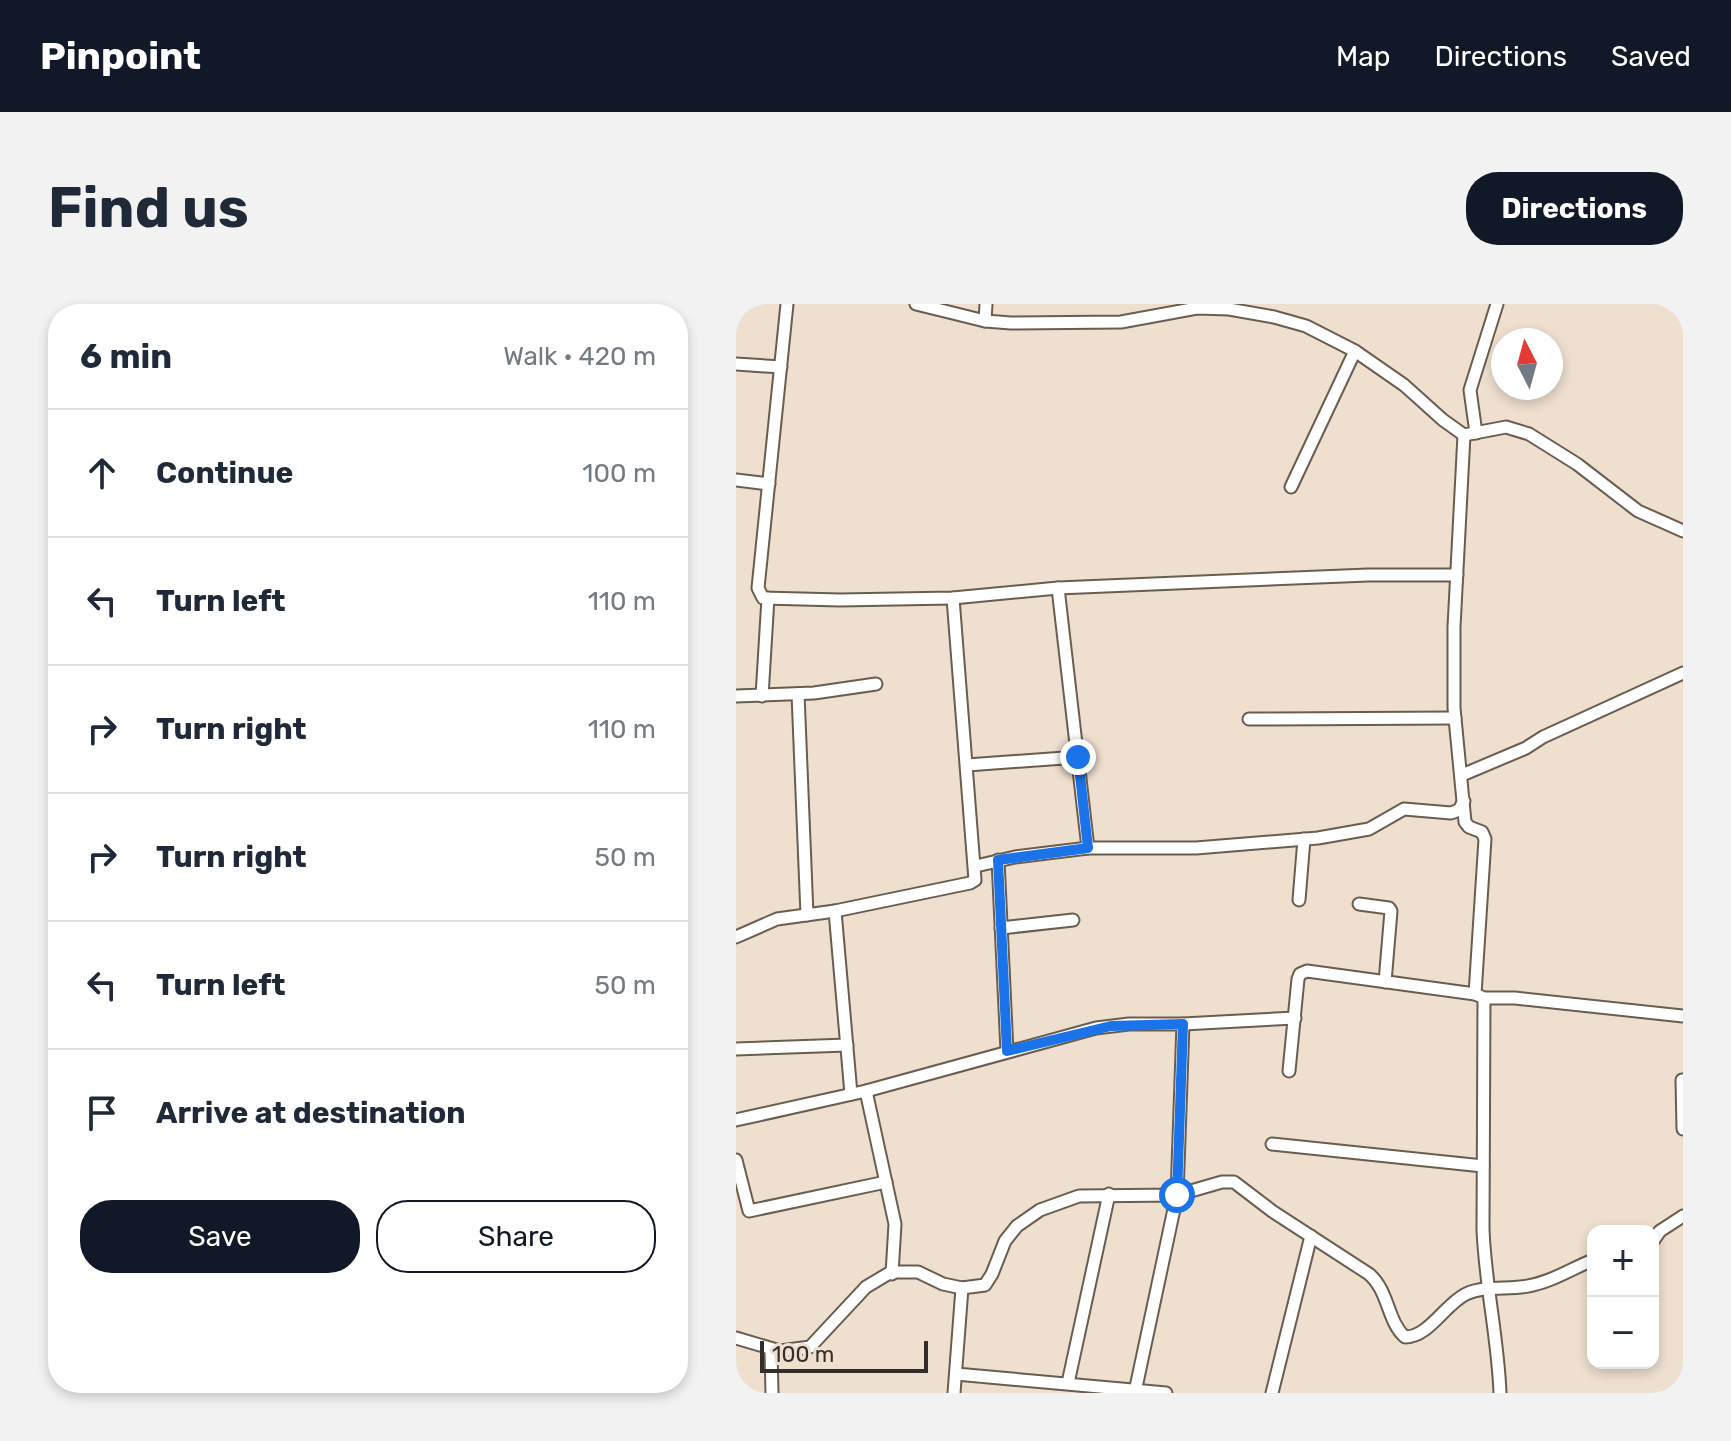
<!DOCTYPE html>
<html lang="en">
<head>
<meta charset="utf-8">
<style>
	:root { --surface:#fff; --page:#f2f2f3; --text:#1f2937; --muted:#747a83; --line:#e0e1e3; --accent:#111827 }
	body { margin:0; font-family:Rubik,sans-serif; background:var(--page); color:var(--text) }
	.controls { position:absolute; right:24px; bottom:24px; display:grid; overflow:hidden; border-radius:16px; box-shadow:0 4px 12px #0003 }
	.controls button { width:72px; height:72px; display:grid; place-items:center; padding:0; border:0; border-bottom:2px solid var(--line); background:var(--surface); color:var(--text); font:40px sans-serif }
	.compass { position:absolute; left:755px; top:24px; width:72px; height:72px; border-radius:50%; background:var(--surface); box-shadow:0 4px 12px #0003; rotate:354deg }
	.scale { position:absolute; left:24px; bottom:20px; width:168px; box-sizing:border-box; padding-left:8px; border:4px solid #342e28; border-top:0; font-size:22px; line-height:28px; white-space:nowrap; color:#342e28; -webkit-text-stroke:6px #eedfcf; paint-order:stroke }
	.stop { position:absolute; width:24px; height:24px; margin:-18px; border:6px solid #1a73e8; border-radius:50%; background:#fff }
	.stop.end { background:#1a73e8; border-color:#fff; box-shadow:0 2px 8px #0008 }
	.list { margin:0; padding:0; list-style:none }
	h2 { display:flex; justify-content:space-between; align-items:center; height:104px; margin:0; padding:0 32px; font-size:34px }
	h2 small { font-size:26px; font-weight:400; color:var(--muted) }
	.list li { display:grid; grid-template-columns:52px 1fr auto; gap:24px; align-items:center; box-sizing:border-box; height:128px; padding:0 32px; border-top:2px solid var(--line) }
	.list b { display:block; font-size:30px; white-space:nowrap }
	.list em { font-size:26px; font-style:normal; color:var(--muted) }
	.actions { display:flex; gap:16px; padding:24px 32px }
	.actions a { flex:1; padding:18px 0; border:2px solid var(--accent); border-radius:32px; text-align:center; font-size:28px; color:var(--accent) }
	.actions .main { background:var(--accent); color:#fff }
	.icon { flex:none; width:44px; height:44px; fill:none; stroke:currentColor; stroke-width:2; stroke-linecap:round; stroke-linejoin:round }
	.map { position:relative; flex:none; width:947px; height:1089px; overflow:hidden; border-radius:32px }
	header { display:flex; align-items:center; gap:48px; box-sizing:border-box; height:112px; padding:0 40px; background:var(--accent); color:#fff }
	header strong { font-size:38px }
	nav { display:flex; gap:44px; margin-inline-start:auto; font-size:28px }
	.intro { display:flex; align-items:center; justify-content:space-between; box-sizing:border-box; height:192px; padding:0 48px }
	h1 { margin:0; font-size:56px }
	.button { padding:20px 36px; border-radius:32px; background:var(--accent); color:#fff; font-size:28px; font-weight:700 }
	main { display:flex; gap:48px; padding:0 48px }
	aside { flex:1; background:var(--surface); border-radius:32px; box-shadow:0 4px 12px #0003 }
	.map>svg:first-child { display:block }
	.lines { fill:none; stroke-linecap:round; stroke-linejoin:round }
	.minor-casing { stroke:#6a5d4f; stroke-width:15 }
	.minor { stroke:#fff; stroke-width:11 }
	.route { stroke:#1a73e8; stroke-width:10 }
</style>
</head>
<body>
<header>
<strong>Pinpoint</strong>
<nav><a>Map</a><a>Directions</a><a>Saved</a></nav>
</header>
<div class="intro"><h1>Find us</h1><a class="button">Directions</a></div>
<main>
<aside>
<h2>6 min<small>Walk · 420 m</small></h2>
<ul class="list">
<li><svg class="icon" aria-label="ahead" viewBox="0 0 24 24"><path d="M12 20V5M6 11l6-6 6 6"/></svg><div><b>Continue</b></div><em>100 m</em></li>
<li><svg class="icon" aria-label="left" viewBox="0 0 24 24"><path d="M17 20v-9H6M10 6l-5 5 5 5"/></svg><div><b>Turn left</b></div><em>110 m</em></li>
<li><svg class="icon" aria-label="right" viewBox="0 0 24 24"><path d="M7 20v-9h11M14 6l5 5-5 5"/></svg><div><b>Turn right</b></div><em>110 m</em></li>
<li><svg class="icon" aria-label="right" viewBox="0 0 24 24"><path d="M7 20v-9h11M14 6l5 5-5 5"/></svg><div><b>Turn right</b></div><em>50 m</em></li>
<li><svg class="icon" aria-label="left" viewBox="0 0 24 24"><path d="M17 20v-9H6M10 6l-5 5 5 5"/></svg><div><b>Turn left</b></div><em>50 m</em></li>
<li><svg class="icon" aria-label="arrive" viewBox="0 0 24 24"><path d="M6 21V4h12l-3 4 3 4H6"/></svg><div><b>Arrive at destination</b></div></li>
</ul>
<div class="actions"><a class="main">Save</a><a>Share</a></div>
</aside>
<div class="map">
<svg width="947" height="1089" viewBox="0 0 947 1089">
	<rect width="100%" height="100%" fill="#eedfcf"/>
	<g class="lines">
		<g class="minor-casing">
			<g id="minor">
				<path d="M51,0L22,284L27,294L104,296L217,294L322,284L632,271H721"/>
				<path d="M180,0L249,17L275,19L385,18L461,4L493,5L538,13L570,22L619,47L668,81L707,116L728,131L770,123L793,130L841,160L902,207L947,227"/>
				<path d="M249,17L250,0"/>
				<path d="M0,60L45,63"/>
				<path d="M740,129L734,86L761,0"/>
				<path d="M728,131L718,323V404L729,518L733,523L746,528L749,535L739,690"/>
				<path d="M0,176L33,180"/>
				<path d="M555,183L619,47"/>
				<path d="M322,284L352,544"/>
				<path d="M62,390L71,611"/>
				<path d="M0,392L78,389L140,380"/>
				<path d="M26,392L32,294"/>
				<path d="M513,415L719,414"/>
				<path d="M231,461L342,453"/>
				<path d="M726,471L790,444L807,433L947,369"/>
				<path d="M262,556L271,747"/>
				<path d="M240,562L279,553L352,544H460L582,534L633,525L668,505L715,509L723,506L728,497"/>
				<path d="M563,596L568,535"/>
				<path d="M623,600L653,604L655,607L649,678"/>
				<path d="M99,607L115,790"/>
				<path d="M265,624L337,616"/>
				<path d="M0,633L41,615L99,607L234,579L239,576L217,294"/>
				<path d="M748,694L747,925C749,980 762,1034 764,1089"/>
				<path d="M0,745L111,741"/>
				<path d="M553,767L562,675L564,670L571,667L739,690L748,694H779L947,712"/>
				<path d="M946,776L947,825"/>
				<path d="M130,787L159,920L156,970"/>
				<path d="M0,816L130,787L360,724L393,720H447L559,714"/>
				<path d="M536,840L747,862"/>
				<path d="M0,856L13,907L150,878"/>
				<path d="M917,937L924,927L947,912"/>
				<path d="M0,1034L44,1047L74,1043L130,983L155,968H182L207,980L226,984L249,981L256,970L269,937L281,922L304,906L343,892L441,891L486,878H498L536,907L633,970C653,987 651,1017 669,1033C693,1033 709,1000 730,990C749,981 772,986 792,982C815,978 835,965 857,956"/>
				<path d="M35,1046L36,1089"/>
				<path d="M220,1070L430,1089"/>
				<path d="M332,1079L373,890"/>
				<path d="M399,1088L441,891L447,720"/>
				<path d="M218,1089L226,984"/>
				<path d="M536,1089L575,932"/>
				<path d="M940,1089L947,1081"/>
			</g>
		</g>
		<use href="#minor" class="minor"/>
	</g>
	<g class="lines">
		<path class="route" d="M342,453L352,544L262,556L271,747L375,722L447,720L441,891"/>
	</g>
</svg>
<div class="controls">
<button>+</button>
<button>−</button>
</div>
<svg class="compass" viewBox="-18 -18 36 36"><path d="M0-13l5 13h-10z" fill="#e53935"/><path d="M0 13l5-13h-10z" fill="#747a83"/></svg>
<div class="scale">100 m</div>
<div class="stop" style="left:441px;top:891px"></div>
<div class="stop end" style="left:342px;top:453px"></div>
</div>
</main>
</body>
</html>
